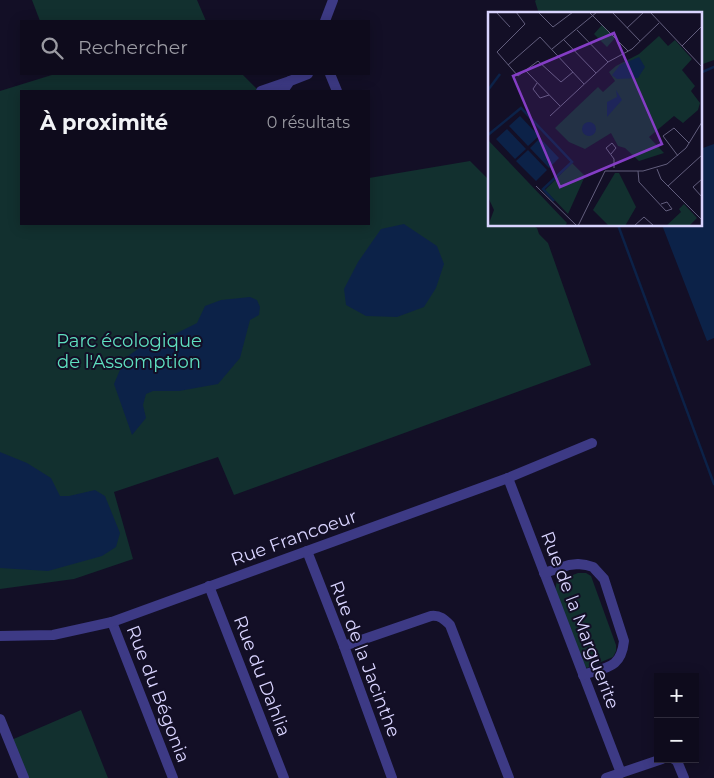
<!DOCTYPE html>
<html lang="fr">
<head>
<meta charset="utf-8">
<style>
	:root { --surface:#0e0b1c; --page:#1c1929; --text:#f1f3f6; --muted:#9b9ba3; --line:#2e2b3b }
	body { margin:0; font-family:Montserrat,sans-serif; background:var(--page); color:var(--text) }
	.controls { position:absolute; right:15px; bottom:15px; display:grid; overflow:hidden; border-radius:0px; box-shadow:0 2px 12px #0003 }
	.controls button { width:45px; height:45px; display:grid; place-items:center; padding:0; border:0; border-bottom:1px solid var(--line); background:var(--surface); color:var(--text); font:25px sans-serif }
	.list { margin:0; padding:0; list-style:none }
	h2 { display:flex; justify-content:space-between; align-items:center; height:65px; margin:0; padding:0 20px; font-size:21px }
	h2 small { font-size:16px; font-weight:400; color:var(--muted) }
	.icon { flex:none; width:28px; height:28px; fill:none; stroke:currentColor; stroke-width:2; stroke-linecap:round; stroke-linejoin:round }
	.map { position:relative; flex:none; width:714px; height:778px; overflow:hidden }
	.search { position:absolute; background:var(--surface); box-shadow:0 2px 12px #0003; left:20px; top:20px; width:350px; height:55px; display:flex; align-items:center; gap:12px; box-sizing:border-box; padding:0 18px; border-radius:0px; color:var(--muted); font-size:19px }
	.panel { position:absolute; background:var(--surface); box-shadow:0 2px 12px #0003; left:20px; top:90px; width:350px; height:135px; border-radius:0px }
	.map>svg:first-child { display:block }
	.green { fill:#12302f }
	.water { fill:#0c2248 }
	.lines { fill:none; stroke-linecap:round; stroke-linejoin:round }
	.stream { stroke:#0c2248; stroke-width:2.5 }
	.street { stroke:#3d3a85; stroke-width:10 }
	.labels { text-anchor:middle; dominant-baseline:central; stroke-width:4; stroke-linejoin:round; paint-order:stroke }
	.park-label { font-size:18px; fill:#5fe0c0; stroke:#130f26 }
	.street-label { font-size:18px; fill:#d9d4ff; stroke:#130f26 }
	.inset-river { fill:none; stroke:#0c2248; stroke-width:2.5 }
	.inset-road { fill:none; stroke:#625e7d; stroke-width:1 }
	.view { fill:#843dc5; fill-opacity:0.15; stroke:#843dc5; stroke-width:2.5 }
	.inset-edge { fill:none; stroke:#d9d4ff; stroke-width:2.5 }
</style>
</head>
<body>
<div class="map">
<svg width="714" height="778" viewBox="0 0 714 778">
	<rect width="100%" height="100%" fill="#130f26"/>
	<g class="green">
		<path d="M32,0H197L206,21H40Z"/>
		<path d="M536,0H714V60L700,65V14H539L535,1Z"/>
		<path d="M55,74H242L259,91H21V224H369V178L470,161L489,180V225H531L537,228L539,234L548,243L591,365L234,495L218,457L114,492L133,559L74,579L0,589V91Z"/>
		<path d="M578,573H586L591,576L616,645V651L613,657L587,668L583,665L555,590L557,581Z"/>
		<path d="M81,710L108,778H24L9,741Z"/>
	</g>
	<g class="water">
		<path d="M714,144V338L707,341L662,225H700V149Z"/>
		<path d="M404,224L437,246L444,264L436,288L424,307L397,317L366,316L346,305L344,289L358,262L381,229Z"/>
		<path d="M250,297L257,300L260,307L259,315L250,320L240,358L218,384L179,391H153L146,394L143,405L146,418L132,435L114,384L125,358L154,338L175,334L197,323L205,306L221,300Z"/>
		<path d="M0,452L27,463L51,478L60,496H69L95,490L105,496L120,533L116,547L102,556L48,571L0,568Z"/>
	</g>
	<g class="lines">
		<g class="stream">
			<path d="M700,73L714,67"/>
			<path d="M618,225L714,484"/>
		</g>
		<g class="street">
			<path d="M325,21L333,0"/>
			<path d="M330,74L337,91"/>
			<path d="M261,91L290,81"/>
			<path d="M283,91L290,81L308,74"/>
			<path d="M508,478L621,773"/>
			<path d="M307,551L344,646L392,778"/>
			<path d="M544,573L569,565L578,564L586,565L593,567L604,579L624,641C621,669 606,667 583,675"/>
			<path d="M209,586L284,778"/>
			<path d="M112,622L173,778"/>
			<path d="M0,636L53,635L112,622L508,478L592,443"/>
			<path d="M344,646L431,616C440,615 444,619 450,625L509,778"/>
			<path d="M0,719L24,778"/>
			<path d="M674,759L677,761L684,778"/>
			<path d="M606,778L662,759"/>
		</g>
	</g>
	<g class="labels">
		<g class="park-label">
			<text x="129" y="341">Parc écologique<tspan x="129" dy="21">de l'Assomption</tspan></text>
		</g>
		<g class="street-label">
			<text transform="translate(294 538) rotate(-20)">Rue Francoeur</text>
			<text transform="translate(580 620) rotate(69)">Rue de la Marguerite</text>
			<text transform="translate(365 659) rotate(69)">Rue de la Jacinthe</text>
			<text transform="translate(262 676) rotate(69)">Rue du Dahlia</text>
			<text transform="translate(158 694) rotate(69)">Rue du Bégonia</text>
		</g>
	</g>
	<g transform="translate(488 12)">
		<rect width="214" height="214" fill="#130f26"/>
		<path d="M114,13L127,26L119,35L106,22ZM171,24L180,34L187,28L204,47L194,58L207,74L203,79L212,91L210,98L195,111L186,104L161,125L176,141L151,149L137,136L130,134L123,121L97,137L81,130L67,116L110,75L115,80L127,69L121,60L128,54L151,42ZM0,128L79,211L77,214H0L6,198L0,185ZM84,151L97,164L80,202L57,178ZM127,161H131L148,195L137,214H121L105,198ZM196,192L209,206L201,214H178L193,200L191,197Z" fill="#12302f"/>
		<path d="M151,45L157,55L150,66L129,67L124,63L132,53ZM128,78L134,88L119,105V90L129,85ZM32,104L51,124L40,134L21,114ZM94 117a7 7 0 1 1 14 0a7 7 0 1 1-14 0ZM19,117L38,137L27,147L8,127ZM52,126L71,146L61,156L42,136ZM40,138L59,158L48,169L28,149Z" fill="#0c2248"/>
		<path class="inset-river" d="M0,78L12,62M0,123L33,96L84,150L55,177L66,189"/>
		<path class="inset-road" d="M8,0L22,15M28,0L37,12L9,40L30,64L50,49L73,70L85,60M50,0L65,15L85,0M101,0L140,39M124,0L152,29M162,0L214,55M139,16L156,0M89,18L120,50M76,28L108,61M194,34L214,14M64,37L109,0M20,53L52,25L96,72M38,59L72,94M49,71L45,77L52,86L61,83M62,104L120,50L144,37L171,11M123,142L128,136L124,131L118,136L126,147V156M190,144L175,124L186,116L201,131M169,157L173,167L214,208M150,159L151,170L178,199L184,197L179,190L173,192M214,167L205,175L214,185M48,174L89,214M180,174L214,143M90,214L117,159H155L179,152L198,136L214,110M146,214L156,205L166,214"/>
		<path class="view" d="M126,21L174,132L72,175L25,64Z"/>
		<rect width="214" height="214" class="inset-edge"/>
	</g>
</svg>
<div class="controls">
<button>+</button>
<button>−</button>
</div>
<div class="search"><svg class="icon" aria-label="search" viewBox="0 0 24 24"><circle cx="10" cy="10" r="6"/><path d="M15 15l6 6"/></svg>Rechercher</div>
<section class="panel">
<h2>À proximité<small>0 résultats</small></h2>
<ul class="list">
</ul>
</section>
</div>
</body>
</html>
